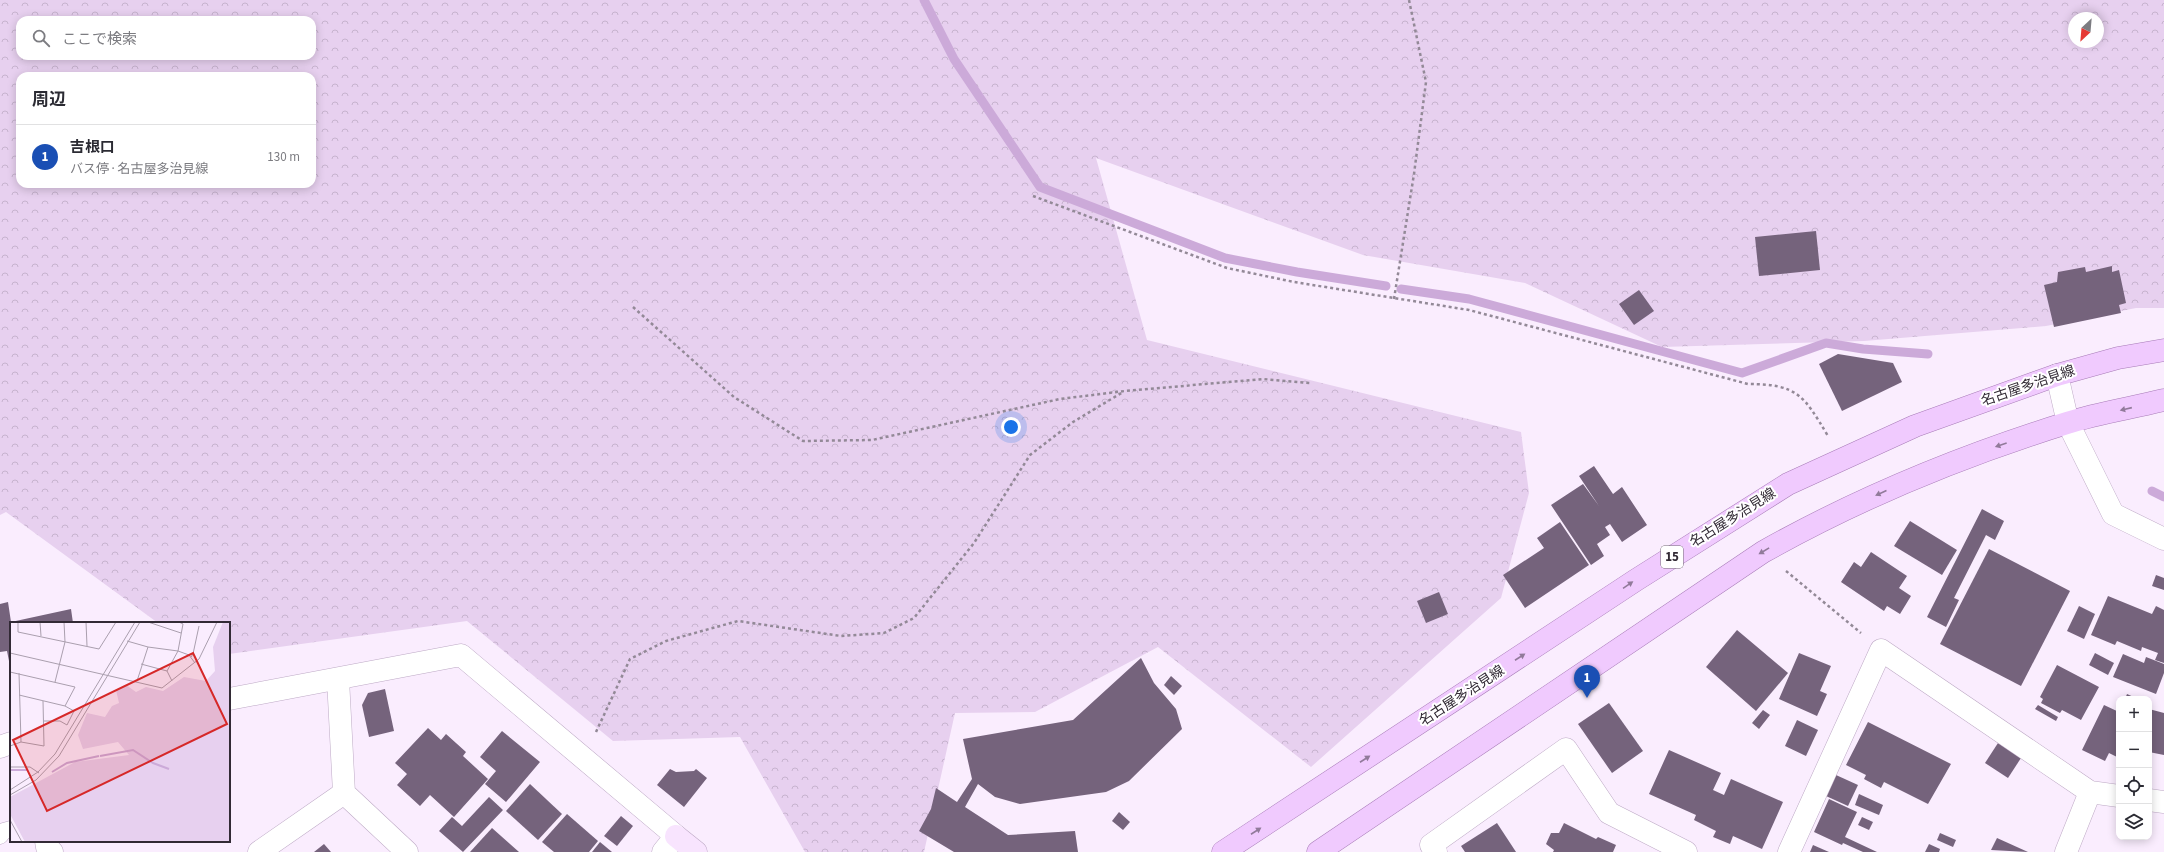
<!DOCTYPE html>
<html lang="ja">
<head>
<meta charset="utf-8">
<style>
	:root { --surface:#fff; --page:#f7f7f7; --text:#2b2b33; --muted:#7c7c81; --line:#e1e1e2; --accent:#b45309 }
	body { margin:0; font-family:"Source Sans 3","Noto Sans JP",sans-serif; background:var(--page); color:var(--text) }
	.controls { position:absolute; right:12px; bottom:12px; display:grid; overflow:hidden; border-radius:8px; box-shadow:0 2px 10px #0003 }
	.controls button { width:36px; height:36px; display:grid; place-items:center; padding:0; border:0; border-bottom:1px solid var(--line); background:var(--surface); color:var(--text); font:20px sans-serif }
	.compass { position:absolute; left:2068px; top:12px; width:36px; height:36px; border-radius:50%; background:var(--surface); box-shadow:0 2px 10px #0003; rotate:206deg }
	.you { position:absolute; left:1011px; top:427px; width:14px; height:14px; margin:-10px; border:3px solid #fff; border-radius:50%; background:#1a73e8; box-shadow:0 0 0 6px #1a73e833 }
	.badge { display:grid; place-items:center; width:26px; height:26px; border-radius:50%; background:var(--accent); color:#fff; font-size:13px; font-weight:700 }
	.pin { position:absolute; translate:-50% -33px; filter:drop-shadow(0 1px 2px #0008) }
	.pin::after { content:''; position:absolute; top:21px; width:14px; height:12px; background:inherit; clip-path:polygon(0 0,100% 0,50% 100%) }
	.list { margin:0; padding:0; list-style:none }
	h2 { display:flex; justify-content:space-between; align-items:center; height:52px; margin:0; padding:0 16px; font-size:17px }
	h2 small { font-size:13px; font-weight:400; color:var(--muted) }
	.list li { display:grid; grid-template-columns:26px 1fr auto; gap:12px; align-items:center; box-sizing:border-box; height:64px; padding:0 16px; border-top:1px solid var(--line) }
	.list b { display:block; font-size:15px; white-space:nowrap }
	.list p { margin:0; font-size:13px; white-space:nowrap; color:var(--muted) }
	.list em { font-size:13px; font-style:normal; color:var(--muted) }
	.icon { flex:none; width:22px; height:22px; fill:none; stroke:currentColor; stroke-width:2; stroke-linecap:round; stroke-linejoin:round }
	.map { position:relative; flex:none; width:2164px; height:852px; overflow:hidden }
	.search { position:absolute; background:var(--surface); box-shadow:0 2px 10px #0003; left:16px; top:16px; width:300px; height:44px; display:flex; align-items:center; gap:10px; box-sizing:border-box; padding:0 14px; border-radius:12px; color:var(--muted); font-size:15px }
	.panel { position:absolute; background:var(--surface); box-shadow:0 2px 10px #0003; left:16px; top:72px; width:300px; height:116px; border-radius:12px }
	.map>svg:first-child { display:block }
	.forest { fill:url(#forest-crowns); fill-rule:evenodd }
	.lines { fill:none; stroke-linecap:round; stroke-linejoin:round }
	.stream { stroke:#ccaad9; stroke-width:9 }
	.building { fill:#75637c }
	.lane-casing { stroke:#bda9c5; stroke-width:17 }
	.street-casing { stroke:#bda9c5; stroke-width:23 }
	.secondary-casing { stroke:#bda9c5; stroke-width:23 }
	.primary-casing { stroke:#a77bb7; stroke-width:23 }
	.path { stroke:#938997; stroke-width:2.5; stroke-dasharray:3 3; stroke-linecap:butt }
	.lane { stroke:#fff; stroke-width:16 }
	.street { stroke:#fff; stroke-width:22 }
	.secondary { stroke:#f8e4fe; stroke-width:22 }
	.primary { stroke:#f0cafe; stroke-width:22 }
	.oneway { fill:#917a9a }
	.labels { text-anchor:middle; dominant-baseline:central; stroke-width:4; stroke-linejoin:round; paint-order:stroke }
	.shield { fill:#fff; stroke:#706a72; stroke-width:1 }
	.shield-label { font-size:13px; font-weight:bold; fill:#322a35 }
	.street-label { font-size:14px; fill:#322a35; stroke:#fff }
	.inset-river { fill:none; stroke:#ccaad9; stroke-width:2 }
	.inset-road { fill:none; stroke:#aa9fae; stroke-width:1 }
	.view { fill:#d62828; fill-opacity:0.15; stroke:#d62828; stroke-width:2 }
	.inset-edge { fill:none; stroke:#322a35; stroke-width:2 }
</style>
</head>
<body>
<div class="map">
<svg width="2164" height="852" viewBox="0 0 2164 852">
	<defs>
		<pattern id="forest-crowns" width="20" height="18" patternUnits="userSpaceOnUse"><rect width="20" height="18" fill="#e7d0ef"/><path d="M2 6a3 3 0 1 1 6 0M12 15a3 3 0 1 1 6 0" fill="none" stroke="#c7b3ce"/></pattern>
	</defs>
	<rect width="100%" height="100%" fill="#faedfe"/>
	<path class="forest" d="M0,0H2164V308H2136L2046,326L1864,341L1662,347L1525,283L1363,255L1096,158L1147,340L1521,432L1529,493L1501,598L1311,767L1158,647L1035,712L955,713L924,852H805L740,737L613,741L467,621L229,654V623H158L6,512L0,515ZM2074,18H2098V42H2074ZM20,20H312V56H20ZM20,76H312V184H20Z"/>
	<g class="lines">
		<g class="stream">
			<path d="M924,0L954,59L1040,187L1225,258L1297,272L1386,286"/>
			<path d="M1401,289L1469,299L1742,373L1826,343L1863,349L1928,354"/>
			<path d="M2152,491L2164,497"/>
		</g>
	</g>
	<g class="building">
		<path d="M1816,231L1820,270L1759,276L1755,237Z"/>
		<path d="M2112,266V272L2119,270L2126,303L2119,305L2121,313L2054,327L2044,285L2057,282L2058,272L2085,267L2086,272Z"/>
		<path d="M1639,290L1654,311L1634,325L1619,304Z"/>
		<path d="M1838,354L1893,363L1902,382L1842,411L1819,364Z"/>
		<path d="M1594,466L1613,494L1622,487L1647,525L1622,542L1610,524L1605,527L1610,535L1597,544L1604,556L1591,565L1551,505L1583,484L1599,506L1579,476Z"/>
		<path d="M1982,509L2004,521L1995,540L1986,535L1954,598L1959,600L1946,627L1927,617Z"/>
		<path d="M1910,521L1957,550L1942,575L1894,546Z"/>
		<path d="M1560,522L1589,565L1525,608L1503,575L1544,548L1537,538Z"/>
		<path d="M1989,549L2070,591L2021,686L1940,644Z"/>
		<path d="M1871,552L1907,576L1899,588L1911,596L1900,614L1887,606L1884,611L1841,582L1854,562L1861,567Z"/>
		<path d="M2156,575L2164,578V590L2152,586Z"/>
		<path d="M1439,592L1448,614L1426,623L1417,601Z"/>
		<path d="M2108,596L2152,614L2156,606L2164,610V663L2155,660L2158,653L2142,647L2141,651L2117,641L2115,645L2091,635Z"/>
		<path d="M8,602L11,622L71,609L73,623H11L10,666L7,651L0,652V604Z"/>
		<path d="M2079,606L2095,614L2084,639L2067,631Z"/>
		<path d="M1737,630L1788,673L1756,711L1706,667Z"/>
		<path d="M1799,653L1831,666L1820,691L1827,694L1817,716L1779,699Z"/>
		<path d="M2095,653L2114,663L2108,675L2089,665Z"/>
		<path d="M2123,654L2144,663L2146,657L2164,664V673L2156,694L2113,677Z"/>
		<path d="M1141,658L1154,683L1176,709L1182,729L1129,781L1106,792L1020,804L995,797L978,784L965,807L1008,835L1075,831L1078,852H954L919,831L931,809L936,788L957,802L972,779L963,739L1073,720Z"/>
		<path d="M2057,665L2099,687L2081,720L2062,710L2060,713L2041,703L2043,699L2040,697Z"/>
		<path d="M1171,676L1182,686L1174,695L1164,685Z"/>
		<path d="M385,689L394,731L369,737L362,705L368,693Z"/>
		<path d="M2127,694L2138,699H2125Z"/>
		<path d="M1609,703L1643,751L1612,773L1578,724Z"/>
		<path d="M2038,705L2058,717L2056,721L2035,709Z"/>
		<path d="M2104,705L2119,712V758L2109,753L2105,761L2082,750Z"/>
		<path d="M2149,709L2164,713V755L2149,752Z"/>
		<path d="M1763,710L1770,715L1759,729L1752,723Z"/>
		<path d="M1797,720L1818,730L1806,756L1785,746Z"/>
		<path d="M1868,722L1951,764L1928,804L1884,782L1881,788L1864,779L1866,775L1846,765Z"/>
		<path d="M428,728L441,740L446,734L466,752L463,756L488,779L454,817L430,795L420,806L397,785L407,774L395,763Z"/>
		<path d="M502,731L540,762L506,802L485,784L496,771L480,757Z"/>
		<path d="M1998,743L2021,758L2008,778L1985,763Z"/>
		<path d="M1669,750L1721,773L1713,790L1724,795L1731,779L1783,802L1762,849L1733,836L1730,844L1713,837L1716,831L1694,820L1696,815L1649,794Z"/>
		<path d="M670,769L676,772L694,771L696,769L707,778L684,807L657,785Z"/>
		<path d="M1836,775L1858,785L1848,806L1826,796Z"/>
		<path d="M530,784L562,814L538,840L506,811Z"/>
		<path d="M1859,794L1883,805L1879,815L1855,805Z"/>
		<path d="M489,797L503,810L463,852L439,831L452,817L462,826Z"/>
		<path d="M1829,799L1857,812L1845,837L1877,852H1863L1843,843L1842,845L1814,832Z"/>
		<path d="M1119,812L1130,822L1123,830L1112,821Z"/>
		<path d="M567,814L598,841L589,852H554L542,842Z"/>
		<path d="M621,816L633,826L617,846L604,836Z"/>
		<path d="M1862,817L1873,822L1869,830L1858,825Z"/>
		<path d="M1497,823L1516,852H1465L1461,846Z"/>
		<path d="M1564,823L1596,839L1598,837L1616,845L1613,852H1553L1554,850L1546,844L1551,833H1559Z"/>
		<path d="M492,828L519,852H470Z"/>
		<path d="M1940,833L1956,840L1953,847L1937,840Z"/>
		<path d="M1997,838L2028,852L1991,850Z"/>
		<path d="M600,842L612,852H592Z"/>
		<path d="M324,844L331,852H314Z"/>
		<path d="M1929,844L1940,849L1939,852H1925Z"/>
		<path d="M1813,845L1829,852H1810Z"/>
	</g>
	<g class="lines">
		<g class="lane-casing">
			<path id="lane" d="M0,836L4,831L11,829"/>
		</g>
		<g class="street-casing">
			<g id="street">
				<path d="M2057,375L2068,423L2113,514L2164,539"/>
				<path d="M338,679L344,793L407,852"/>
				<path d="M229,699L461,655L676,836L663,852"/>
				<path d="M0,747L11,743"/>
				<path d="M2149,800L2164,802"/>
				<path d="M46,841L47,847L52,852"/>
				<path d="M259,852L344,793"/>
				<path d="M1436,852L1431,845L1566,749L1609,813L1686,852"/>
				<path d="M1789,852L1881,650L2090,792L2119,796"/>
				<path d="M2066,852L2090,792"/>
			</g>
		</g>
		<g class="secondary-casing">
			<path id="secondary" d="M676,836L696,852"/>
		</g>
		<g class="primary-casing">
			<g id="primary">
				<path d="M1223,852L1636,580L1788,484L1915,426L2057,375L2118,358L2164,350"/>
				<path d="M1318,852L1763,552C1859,498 1961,456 2067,423C2098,413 2132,408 2164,400"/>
			</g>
		</g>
		<g class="path">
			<path d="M1033,196L1227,268L1294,282L1469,310L1748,384C1798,384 1804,396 1828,436"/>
			<path d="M1394,299L1414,174L1426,82L1409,0"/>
			<path d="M633,307L734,397L803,441L872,440L1060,399L1125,391L1263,379L1310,383"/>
			<path d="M1786,571L1861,633"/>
			<path d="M596,732L630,659L666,641L738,621L841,636L884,633L914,618L974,543L1030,455L1073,422L1123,392"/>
		</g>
		<use href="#lane" class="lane"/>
		<use href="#street" class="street"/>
		<use href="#secondary" class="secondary"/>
		<use href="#primary" class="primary"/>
	</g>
	<defs><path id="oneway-solid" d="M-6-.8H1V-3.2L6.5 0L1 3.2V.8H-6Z"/></defs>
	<g class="oneway">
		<use href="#oneway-solid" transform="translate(2126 409) rotate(167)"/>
		<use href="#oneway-solid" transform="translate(2001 445) rotate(161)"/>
		<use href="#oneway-solid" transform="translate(1881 493) rotate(156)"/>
		<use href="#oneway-solid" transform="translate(1764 551) rotate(149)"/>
		<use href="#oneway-solid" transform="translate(1628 585) rotate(-34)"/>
		<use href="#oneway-solid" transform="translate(1520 657) rotate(-33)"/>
		<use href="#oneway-solid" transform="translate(1365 759) rotate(-33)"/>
		<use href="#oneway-solid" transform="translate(1256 831) rotate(-33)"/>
	</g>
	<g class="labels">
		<rect class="shield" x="1661" y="546" width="22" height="22" rx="3"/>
		<g class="shield-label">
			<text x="1672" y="557">15</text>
		</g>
		<g class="street-label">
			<text transform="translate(2028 386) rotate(-19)">名古屋多治見線</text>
			<text transform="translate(1733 518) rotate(-32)">名古屋多治見線</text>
			<text transform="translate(1462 696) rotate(-33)">名古屋多治見線</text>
		</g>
	</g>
	<g transform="translate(10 622)">
		<rect width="220" height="220" fill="#faedfe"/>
		<path d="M213,0H220V220H15L0,192V175L65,140L119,133L108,120L73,127L68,113L77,91L95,95L102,84L109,81L106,68L116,63L126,70L136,65L153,69L174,55L196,59L205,49L203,25Z" fill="#e7d0ef"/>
		<path class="inset-river" d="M90,134L123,128L143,141L159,147M0,148H18M42,150L57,141L89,134"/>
		<path class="inset-road" d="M8,0V10L89,27L106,0M30,0L31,14M76,0L77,24M138,0L171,11M117,19L138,25L168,29L179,33L185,41M0,31L152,66L189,37L207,0M181,35L183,32L189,4M131,42L157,49L162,59M157,49L168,29L173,2L169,0M0,50L65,65L55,84L9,73M9,51L11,120M127,59L138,25M45,60L55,20L54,0M34,99H50L57,103L64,89L55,84M0,124L11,120L34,124L33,79M0,145H20L29,151M0,168L28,150L45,132L125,0M0,173L26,158L49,134L130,0M0,198L12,220"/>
		<path class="view" d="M183,31L217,102L37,189L3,118Z"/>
		<rect width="220" height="220" class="inset-edge"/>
	</g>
</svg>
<div class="controls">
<button>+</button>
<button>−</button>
<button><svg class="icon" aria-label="locate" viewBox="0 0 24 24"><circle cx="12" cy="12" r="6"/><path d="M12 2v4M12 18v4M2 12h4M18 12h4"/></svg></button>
<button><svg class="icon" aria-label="layers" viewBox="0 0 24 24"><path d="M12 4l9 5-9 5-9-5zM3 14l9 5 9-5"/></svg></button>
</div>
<svg class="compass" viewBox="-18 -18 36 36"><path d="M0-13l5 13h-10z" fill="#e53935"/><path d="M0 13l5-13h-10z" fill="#7c7c81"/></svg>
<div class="you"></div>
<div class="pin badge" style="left:1587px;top:698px;background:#1a4fb4">1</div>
<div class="search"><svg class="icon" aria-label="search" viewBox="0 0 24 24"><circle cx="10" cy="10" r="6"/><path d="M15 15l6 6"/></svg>ここで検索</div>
<section class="panel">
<h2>周辺<small></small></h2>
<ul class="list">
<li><span class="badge" style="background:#1a4fb4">1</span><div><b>吉根口</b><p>バス停 · 名古屋多治見線</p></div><em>130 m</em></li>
</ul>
</section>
</div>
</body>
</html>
